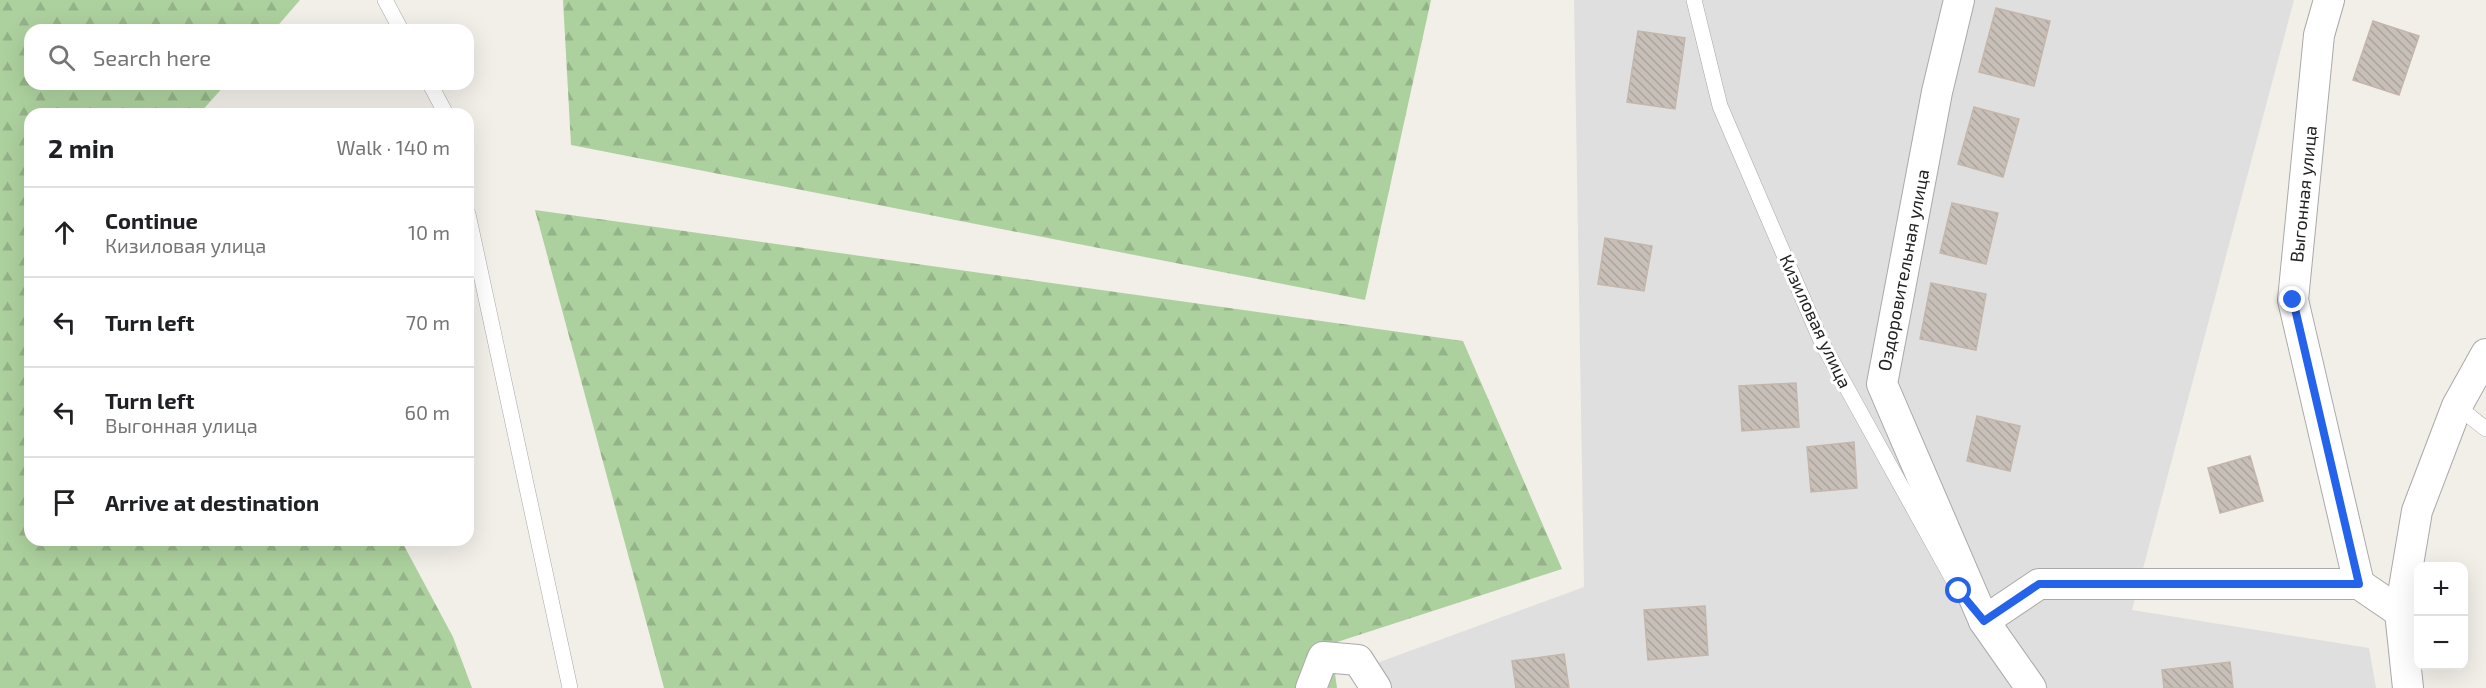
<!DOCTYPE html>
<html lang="en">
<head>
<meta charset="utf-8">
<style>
	:root { --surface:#fff; --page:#f2f2f2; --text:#202124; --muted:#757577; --line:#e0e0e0 }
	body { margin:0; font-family:"Exo 2",sans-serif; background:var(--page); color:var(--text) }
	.controls { position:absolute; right:18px; bottom:18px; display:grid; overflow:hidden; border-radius:12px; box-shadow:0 6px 24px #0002 }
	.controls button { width:54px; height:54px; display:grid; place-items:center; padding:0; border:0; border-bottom:2px solid var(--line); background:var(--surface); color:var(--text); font:30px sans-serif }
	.stop { position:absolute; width:18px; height:18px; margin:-14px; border:4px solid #2563eb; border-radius:50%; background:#fff }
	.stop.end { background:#2563eb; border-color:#fff; box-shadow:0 2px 6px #0008 }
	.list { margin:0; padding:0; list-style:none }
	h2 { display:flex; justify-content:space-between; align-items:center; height:78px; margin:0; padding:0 24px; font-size:26px }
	h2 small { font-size:20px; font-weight:400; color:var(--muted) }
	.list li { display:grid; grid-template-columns:39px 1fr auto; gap:18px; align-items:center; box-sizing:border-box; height:90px; padding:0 24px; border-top:2px solid var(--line) }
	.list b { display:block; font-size:22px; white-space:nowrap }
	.list p { margin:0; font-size:20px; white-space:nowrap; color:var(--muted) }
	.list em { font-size:20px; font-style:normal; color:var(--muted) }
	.icon { flex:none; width:33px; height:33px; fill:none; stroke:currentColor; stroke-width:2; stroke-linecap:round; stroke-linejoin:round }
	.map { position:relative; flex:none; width:2486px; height:688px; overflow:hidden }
	.search { position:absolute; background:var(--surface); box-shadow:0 6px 24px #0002; left:24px; top:24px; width:450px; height:66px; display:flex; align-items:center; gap:15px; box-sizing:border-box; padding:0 21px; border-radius:18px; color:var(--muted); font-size:22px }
	.panel { position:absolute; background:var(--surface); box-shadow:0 6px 24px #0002; left:24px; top:108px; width:450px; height:438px; border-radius:18px }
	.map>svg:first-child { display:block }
	.residential { fill:#e0dfdf }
	.forest { fill:url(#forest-firs) }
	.building { fill:url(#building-back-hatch); stroke:#c4b6ab; stroke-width:1.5 }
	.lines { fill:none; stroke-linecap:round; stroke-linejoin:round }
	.lane-casing { stroke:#a9a9a9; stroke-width:16 }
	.street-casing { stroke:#a9a9a9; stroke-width:32 }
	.lane { stroke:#fff; stroke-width:15 }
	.street { stroke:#fff; stroke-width:30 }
	.route { stroke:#2563eb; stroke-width:8 }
	.labels { text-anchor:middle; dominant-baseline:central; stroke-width:6; stroke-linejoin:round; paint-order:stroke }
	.street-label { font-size:18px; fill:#222; stroke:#fff }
</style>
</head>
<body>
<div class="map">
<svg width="2486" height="688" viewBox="0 0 2486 688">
	<defs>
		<pattern id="forest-firs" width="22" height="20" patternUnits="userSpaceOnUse" patternTransform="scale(1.5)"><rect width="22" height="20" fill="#add19e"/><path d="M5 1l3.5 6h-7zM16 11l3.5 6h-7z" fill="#95b388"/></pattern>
		<pattern id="building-back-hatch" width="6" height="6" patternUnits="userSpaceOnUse" patternTransform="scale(1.5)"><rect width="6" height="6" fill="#c7bfb8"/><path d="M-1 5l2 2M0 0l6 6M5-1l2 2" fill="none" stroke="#aba49e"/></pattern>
	</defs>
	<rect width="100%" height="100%" fill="#f2efe9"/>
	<path class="residential" d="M1574,0H2294L2132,610L2369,648L2376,688H1369L1366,667L1584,587Z"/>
	<g class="forest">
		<path d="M0,0H300L274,30H30V84H226L199,114H30V540H401L453,637L472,688H0Z"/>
		<path d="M563,0H1431L1365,300L571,145Z"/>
		<path d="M535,210L1463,341L1562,569L1331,644L1337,688H664Z"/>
	</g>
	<g class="building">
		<path d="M1996,8L2050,21L2034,86L1979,72Z"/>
		<path d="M2373,21L2419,36L2399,95L2353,80Z"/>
		<path d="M1638,31L1685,38L1675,109L1627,102Z"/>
		<path d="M1974,107L2019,119L2003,177L1958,164Z"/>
		<path d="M1952,203L1998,213L1986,264L1940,253Z"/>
		<path d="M1605,238L1652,246L1644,291L1598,284Z"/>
		<path d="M1931,283L1986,294L1976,350L1920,339Z"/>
		<path d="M1796,383L1799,427L1742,431L1739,386Z"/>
		<path d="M1977,416L2020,426L2010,471L1967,461Z"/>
		<path d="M1854,442L1857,488L1811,492L1807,447Z"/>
		<path d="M2250,456L2263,501L2220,513L2208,468Z"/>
		<path d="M1705,606L1708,655L1648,660L1644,610Z"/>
		<path d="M1564,654L1569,688H1516L1512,661Z"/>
		<path d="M2230,662L2233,688H2164L2162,670Z"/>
	</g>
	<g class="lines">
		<g class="lane-casing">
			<g id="lane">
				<path d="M385,0L401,30"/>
				<path d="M1694,0L1720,106L1822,343L1952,578"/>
				<path d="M430,84L446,114"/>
				<path d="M468,214L570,688"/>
				<path d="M2457,406L2486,429"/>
			</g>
		</g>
		<g class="street-casing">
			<g id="street">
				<path d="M1959,0L1937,92L1882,384L1984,621L2031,688"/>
				<path d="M2329,0L2319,35L2293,300L2359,584L2400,612"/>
				<path d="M1984,621L2039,584H2359"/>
				<path d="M1311,688L1323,657L1358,660L1376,688"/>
				<path d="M2408,688L2400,612L2417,511L2457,406L2486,354"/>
			</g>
		</g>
		<use href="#lane" class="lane"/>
		<use href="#street" class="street"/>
	</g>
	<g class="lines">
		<path class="route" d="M1959,591L1984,621L2039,584H2359L2293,300"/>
	</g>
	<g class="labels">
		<g class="street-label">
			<text transform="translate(2303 194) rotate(-84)">Выгонная улица</text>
			<text transform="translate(1903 270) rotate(-79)">Оздоровительная улица</text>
			<text transform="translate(1816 321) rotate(65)">Кизиловая улица</text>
		</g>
	</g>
</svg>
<div class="controls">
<button>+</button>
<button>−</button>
</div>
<div class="stop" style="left:1959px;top:591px"></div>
<div class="stop end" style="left:2293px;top:300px"></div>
<div class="search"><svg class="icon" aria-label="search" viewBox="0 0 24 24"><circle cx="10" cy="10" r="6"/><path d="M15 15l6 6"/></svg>Search here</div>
<section class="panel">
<h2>2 min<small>Walk · 140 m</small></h2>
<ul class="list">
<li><svg class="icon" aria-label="ahead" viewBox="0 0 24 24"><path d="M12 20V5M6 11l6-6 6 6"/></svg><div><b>Continue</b><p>Кизиловая улица</p></div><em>10 m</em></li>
<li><svg class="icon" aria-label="left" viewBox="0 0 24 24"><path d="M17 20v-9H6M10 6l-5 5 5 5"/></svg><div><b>Turn left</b></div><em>70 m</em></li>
<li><svg class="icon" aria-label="left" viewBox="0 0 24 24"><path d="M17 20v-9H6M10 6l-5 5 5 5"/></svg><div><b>Turn left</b><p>Выгонная улица</p></div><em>60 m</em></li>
<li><svg class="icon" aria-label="arrive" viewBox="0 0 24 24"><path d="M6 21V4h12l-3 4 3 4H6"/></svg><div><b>Arrive at destination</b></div></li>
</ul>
</section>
</div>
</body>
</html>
